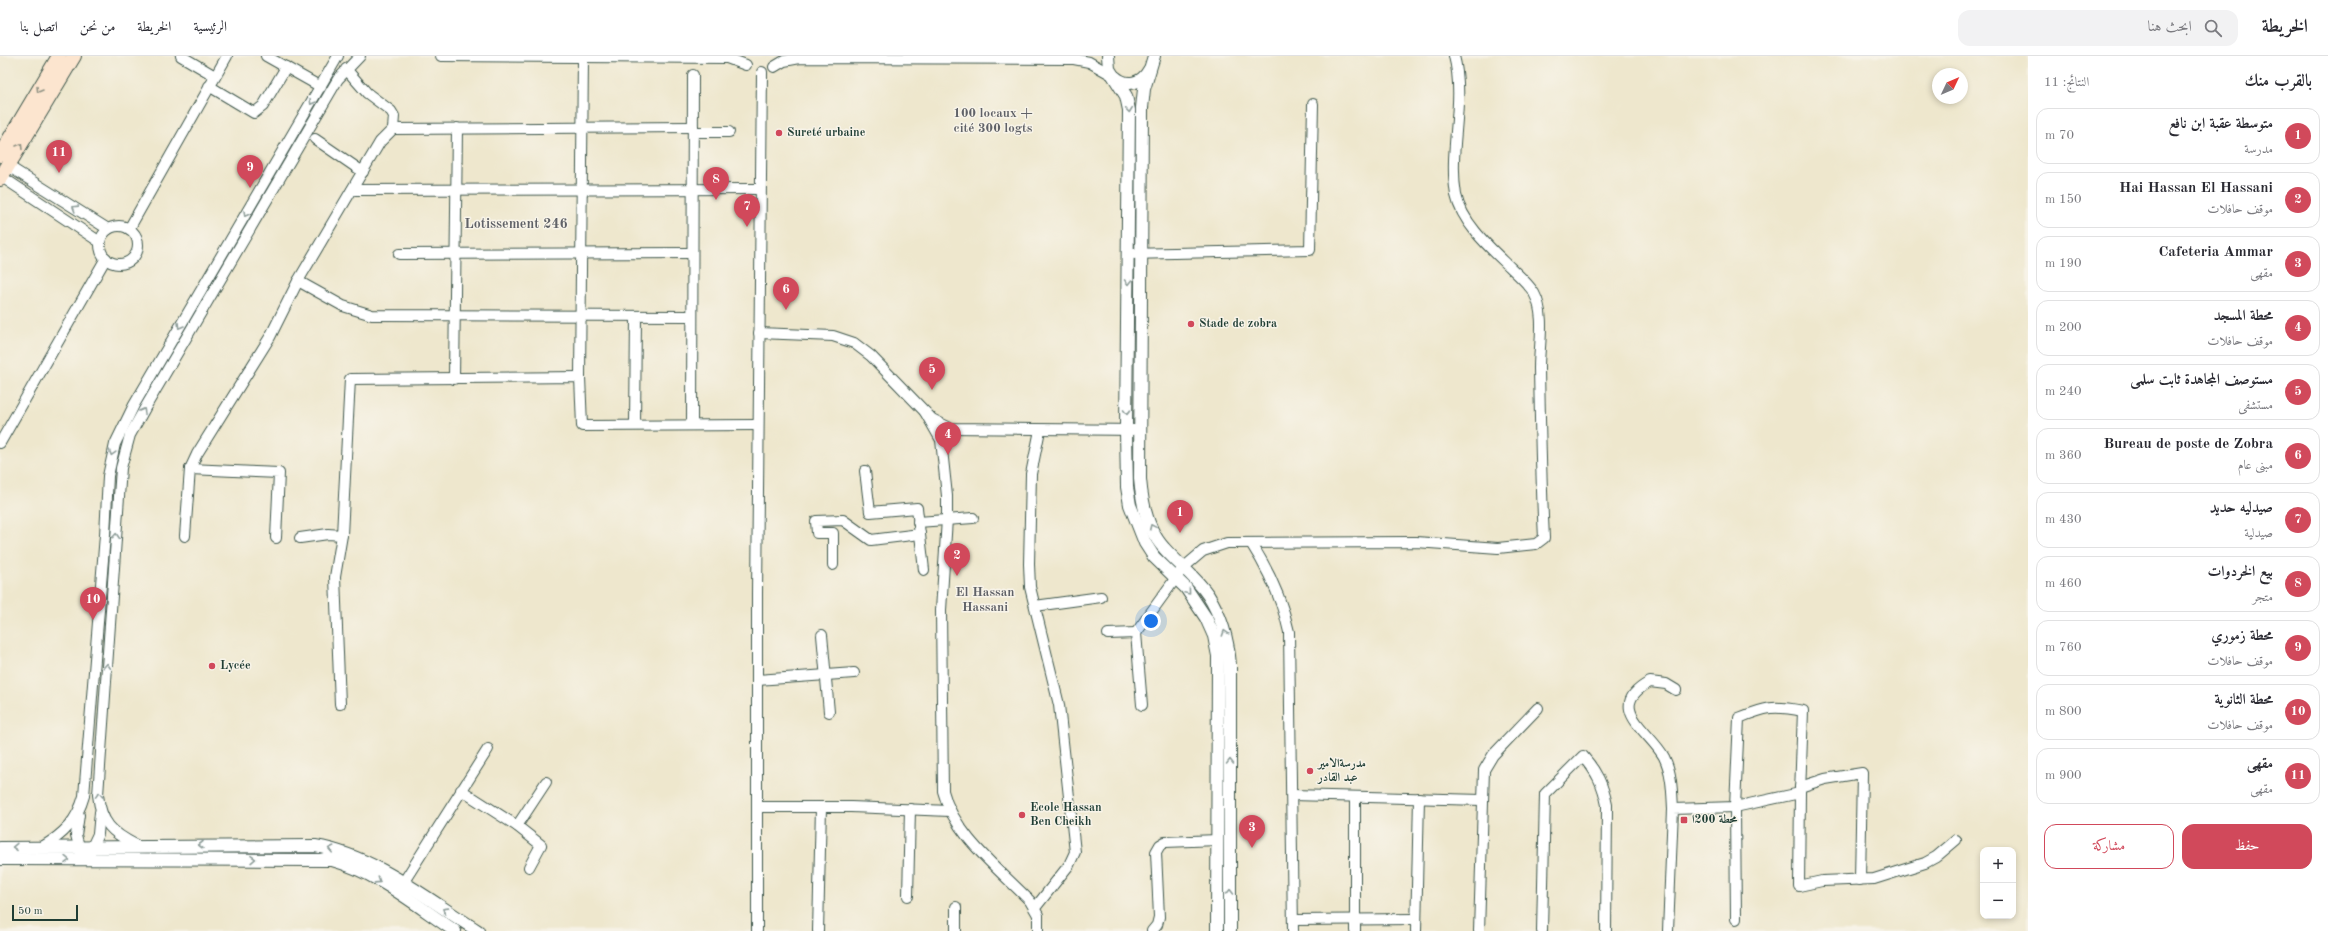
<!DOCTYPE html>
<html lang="ar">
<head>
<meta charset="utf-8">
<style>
	:root { --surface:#fff; --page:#f2f2f3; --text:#2b2b33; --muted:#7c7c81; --line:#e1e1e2; --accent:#d1495b }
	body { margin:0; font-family:"Old Standard TT",Amiri,serif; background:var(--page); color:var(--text); direction:rtl }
	.controls { position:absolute; right:12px; bottom:12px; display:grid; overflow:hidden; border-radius:8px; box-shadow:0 2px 6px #0003 }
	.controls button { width:36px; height:36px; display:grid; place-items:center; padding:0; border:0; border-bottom:1px solid var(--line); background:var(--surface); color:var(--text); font:20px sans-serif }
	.compass { position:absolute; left:1932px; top:12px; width:36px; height:36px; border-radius:50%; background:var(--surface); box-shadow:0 2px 6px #0003; rotate:46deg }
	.scale { position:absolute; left:12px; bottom:10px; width:66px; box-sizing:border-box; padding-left:4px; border:2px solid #1f3d34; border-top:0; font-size:11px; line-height:14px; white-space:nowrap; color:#1f3d34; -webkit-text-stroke:3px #f7f3e8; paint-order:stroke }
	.you { position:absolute; left:1151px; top:565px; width:14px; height:14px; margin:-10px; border:3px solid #fff; border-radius:50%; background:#1a73e8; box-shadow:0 0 0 6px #1a73e833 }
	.badge { display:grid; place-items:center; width:26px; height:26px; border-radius:50%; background:var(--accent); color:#fff; font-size:13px; font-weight:700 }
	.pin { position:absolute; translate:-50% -33px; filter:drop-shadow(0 1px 2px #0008) }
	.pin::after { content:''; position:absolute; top:21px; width:14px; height:12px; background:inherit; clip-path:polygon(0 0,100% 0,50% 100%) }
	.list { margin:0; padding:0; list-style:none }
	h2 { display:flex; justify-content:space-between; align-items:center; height:52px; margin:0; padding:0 16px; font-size:17px }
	h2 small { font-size:13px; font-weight:400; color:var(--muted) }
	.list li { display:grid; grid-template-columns:26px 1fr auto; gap:12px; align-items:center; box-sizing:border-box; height:56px; margin:0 8px 8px; padding:0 8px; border:1px solid var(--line); border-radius:12px }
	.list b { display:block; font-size:15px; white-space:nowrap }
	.list p { margin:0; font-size:13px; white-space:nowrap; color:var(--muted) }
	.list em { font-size:13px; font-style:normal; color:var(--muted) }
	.actions { display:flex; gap:8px; padding:12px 16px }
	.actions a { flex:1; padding:9px 0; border:1px solid var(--accent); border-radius:12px; text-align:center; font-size:14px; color:var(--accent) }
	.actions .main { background:var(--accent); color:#fff }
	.icon { flex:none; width:22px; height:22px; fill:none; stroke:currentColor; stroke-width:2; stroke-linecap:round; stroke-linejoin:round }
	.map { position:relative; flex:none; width:2028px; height:875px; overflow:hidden; direction:ltr }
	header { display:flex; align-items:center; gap:24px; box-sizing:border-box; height:56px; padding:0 20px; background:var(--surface); border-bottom:1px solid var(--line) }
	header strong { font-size:19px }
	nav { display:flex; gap:22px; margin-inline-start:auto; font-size:14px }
	.search { width:280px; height:36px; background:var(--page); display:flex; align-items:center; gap:10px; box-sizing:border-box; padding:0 14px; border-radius:12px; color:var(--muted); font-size:15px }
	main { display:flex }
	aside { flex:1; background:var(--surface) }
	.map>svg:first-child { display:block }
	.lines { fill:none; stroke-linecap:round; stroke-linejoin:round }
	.minor-casing { stroke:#3e564b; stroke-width:12 }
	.tertiary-casing { stroke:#3e564b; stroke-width:14 }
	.secondary-casing { stroke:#3e564b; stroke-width:16 }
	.minor { stroke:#fff; stroke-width:10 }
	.tertiary { stroke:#fff; stroke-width:12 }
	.secondary { stroke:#fce5cf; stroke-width:14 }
	.oneway { stroke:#8e9182 }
	.oneway2 { stroke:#8f9e9a }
	.poi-dot { fill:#d1495b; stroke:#f7f3e8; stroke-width:1.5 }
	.labels { text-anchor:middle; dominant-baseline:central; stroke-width:3; stroke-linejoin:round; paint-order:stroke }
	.poi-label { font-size:12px; font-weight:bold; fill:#1f3d34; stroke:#f7f3e8; text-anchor:start }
	.neighbourhood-label { font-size:13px; font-weight:bold; fill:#606268; stroke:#f7f3e8 }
	.quarter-label { font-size:14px; font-weight:bold; fill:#606268; stroke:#f7f3e8 }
</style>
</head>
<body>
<header>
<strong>الخريطة</strong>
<div class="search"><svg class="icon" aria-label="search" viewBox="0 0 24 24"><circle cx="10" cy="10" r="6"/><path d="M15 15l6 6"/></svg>ابحث هنا</div>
<nav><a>الرئيسية</a><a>الخريطة</a><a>من نحن</a><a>اتصل بنا</a></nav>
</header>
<main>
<aside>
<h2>بالقرب منك<small>النتائج: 11</small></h2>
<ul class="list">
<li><span class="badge">1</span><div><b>متوسطة عقبة ابن نافع</b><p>مدرسة</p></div><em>70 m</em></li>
<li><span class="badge">2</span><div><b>Hai Hassan El Hassani</b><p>موقف حافلات</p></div><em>150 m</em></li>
<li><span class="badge">3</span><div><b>Cafeteria Ammar</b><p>مقهى</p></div><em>190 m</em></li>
<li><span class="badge">4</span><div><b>محطة المسجد</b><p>موقف حافلات</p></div><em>200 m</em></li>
<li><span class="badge">5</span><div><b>مستوصف المجاهدة ثابت سلمى</b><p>مستشفى</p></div><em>240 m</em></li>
<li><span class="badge">6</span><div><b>Bureau de poste de Zobra</b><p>مبنى عام</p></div><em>360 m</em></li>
<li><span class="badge">7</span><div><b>صيدليه حديد</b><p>صيدلية</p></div><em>430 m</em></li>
<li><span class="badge">8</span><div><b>بيع الخردوات</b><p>متجر</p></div><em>460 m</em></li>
<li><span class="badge">9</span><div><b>محطة زموري</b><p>موقف حافلات</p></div><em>760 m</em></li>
<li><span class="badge">10</span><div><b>محطة الثانوية</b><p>موقف حافلات</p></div><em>800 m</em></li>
<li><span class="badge">11</span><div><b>مقهى</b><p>مقهى</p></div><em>900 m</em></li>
</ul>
<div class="actions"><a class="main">حفظ</a><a>مشاركة</a></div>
</aside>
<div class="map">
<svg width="2028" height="875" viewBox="0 0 2028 875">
	<rect width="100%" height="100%" fill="#f7f3e8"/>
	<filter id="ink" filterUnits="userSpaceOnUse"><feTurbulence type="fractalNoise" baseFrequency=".025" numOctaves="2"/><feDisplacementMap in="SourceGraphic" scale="8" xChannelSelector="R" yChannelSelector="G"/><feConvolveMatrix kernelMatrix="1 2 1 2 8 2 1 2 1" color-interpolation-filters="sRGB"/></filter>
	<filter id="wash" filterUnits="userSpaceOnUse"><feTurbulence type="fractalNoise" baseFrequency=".012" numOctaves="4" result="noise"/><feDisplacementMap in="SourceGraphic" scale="16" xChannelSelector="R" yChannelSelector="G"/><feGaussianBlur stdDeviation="0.9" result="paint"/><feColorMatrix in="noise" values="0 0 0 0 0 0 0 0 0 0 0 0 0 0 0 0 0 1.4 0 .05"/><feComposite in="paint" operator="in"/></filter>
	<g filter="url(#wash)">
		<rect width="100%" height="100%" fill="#eee7cd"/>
	</g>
	<g filter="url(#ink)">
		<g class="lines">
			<g class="minor-casing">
				<g id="minor">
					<path d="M181,0L215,20"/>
					<path d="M266,0L321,31"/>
					<path d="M441,0L727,2L746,9"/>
					<path d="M774,11L784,5L800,2L1074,3L1089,6L1112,19"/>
					<path d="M346,13L367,37L391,55L394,60L393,73"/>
					<path d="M209,30L254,57L263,50L286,11"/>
					<path d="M693,76H729"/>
					<path d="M315,83L363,116"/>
					<path d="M8,110L108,173"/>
					<path d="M2,121L100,186"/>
					<path d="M352,134L760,133"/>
					<circle cx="119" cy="189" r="19"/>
					<path d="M129,173L227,0"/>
					<path d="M399,198L692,197"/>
					<path d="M1128,198L1310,194L1313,48"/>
					<path d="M298,225L343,250L372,259L692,260"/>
					<path d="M759,277L833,280L854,287L871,300L932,363L950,372L1140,374"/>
					<path d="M580,321L583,1"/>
					<path d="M454,323L457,72"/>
					<path d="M925,356L941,384L947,440V463L941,554L943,735C954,779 999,813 1030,845L1038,859V875"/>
					<path d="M635,369L636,260"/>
					<path d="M692,369L693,19"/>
					<path d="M0,387L106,202"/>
					<path d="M190,413L279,417L276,482"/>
					<path d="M865,415L870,456L917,452L924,514"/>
					<path d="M918,466L973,462"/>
					<path d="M185,480L190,413L197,398L270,281L298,225L380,86L393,73L693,71"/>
					<path d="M300,482L328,478L342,479L350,323L580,321L582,370L758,369"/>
					<path d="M1251,487C1269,515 1282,543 1289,576L1293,875"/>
					<path d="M833,509V477H817L816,465L843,464L871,484L920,478"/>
					<path d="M1035,550L1101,541"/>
					<path d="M1136,577L1183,512L1203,495L1227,487L1416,486L1498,492L1536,488L1544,482C1541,425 1540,368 1539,312C1539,288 1546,259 1534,237C1528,227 1518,219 1510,211C1489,191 1462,167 1456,139C1448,93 1466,46 1454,0"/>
					<path d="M1108,578L1136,577L1142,649"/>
					<path d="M822,579L829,656"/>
					<path d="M757,624L854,617"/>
					<path d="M340,648L335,521L342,479"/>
					<path d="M1800,731L1825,723L1862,717L1860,824"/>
					<path d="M461,734L517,770L541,789L529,811"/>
					<path d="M1292,739L1482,744"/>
					<path d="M757,751H851L950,755"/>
					<path d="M1673,753C1672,735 1672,717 1664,701C1650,675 1603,651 1650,626L1666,628L1676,634"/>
					<path d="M79,759L76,779L81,798"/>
					<path d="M517,770L546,726"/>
					<path d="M136,789C112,777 101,767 98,739L121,412L130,379L145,352L338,23L360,0"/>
					<path d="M42,791C64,778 77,765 84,740L105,479L108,420L115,388L134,349L338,0"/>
					<path d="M89,797L98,778L100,756"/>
					<path d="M403,827L488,693"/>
					<path d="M908,840L910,753"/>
					<path d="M956,851V875"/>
					<path d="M1035,852L1069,809L1075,796L1059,649L1030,531L1029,508L1031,418L1040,374"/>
					<path d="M1736,863L1735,751L1739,662C1766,651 1773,649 1803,655L1800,737"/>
					<path d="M1293,864L1416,863"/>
					<path d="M757,875V539L762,16"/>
					<path d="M818,875L821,751"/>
					<path d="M1152,875L1157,869L1159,861L1156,796L1160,789L1165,786L1218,784"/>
					<path d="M1355,875V741"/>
					<path d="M1416,875L1419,742"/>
					<path d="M1479,875L1484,714L1493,699L1538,652"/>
					<path d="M1542,875L1545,738L1583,700C1597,716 1603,729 1607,749L1606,875"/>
					<path d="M1668,875L1673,753L1735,751L1800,737L1799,830L1822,825L1874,823L1925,807L1936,801L1956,784"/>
				</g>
			</g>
			<g class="tertiary-casing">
				<g id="tertiary">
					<path d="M1108,0L1109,13L1126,40L1129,54L1126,374L1127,431L1130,449L1145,487L1154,501L1186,532L1206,562L1214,580L1218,600L1217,875"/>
					<path d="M1154,0L1144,33L1142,52L1140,423C1142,447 1147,474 1164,492C1178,508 1196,521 1208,539C1222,561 1228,583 1230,609V875"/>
					<path d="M1115,21C1127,32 1142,27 1149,14"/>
					<path d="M0,792L315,790C375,800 427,843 478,875"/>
					<path d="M0,803L332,804C377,816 417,850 455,875"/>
				</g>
			</g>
			<g class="secondary-casing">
				<g id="secondary">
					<path d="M0,99L59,0"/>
					<path d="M0,123L74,0"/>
				</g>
			</g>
			<use href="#minor" class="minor"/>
			<use href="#tertiary" class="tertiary"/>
			<use href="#secondary" class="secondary"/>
		</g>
		<defs><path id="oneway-chevron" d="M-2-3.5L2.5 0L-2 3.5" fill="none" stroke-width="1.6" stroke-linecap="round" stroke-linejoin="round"/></defs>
		<g class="oneway">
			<use href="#oneway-chevron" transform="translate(39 34) rotate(121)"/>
			<use href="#oneway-chevron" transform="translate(20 90) rotate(-59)"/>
		</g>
		<g class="oneway2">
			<use href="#oneway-chevron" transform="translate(312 46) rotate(121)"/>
			<use href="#oneway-chevron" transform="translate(1129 54) rotate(84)"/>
			<use href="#oneway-chevron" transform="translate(75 152) rotate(-148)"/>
			<use href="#oneway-chevron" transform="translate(246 158) rotate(121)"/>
			<use href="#oneway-chevron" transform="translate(1128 226) rotate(91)"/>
			<use href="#oneway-chevron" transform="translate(180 270) rotate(121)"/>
			<use href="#oneway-chevron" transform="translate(143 355) rotate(-61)"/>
			<use href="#oneway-chevron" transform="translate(1127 356) rotate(91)"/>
			<use href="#oneway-chevron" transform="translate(112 397) rotate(106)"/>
			<use href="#oneway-chevron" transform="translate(1152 471) rotate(-114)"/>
			<use href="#oneway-chevron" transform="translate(116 480) rotate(-86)"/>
			<use href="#oneway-chevron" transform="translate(1188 536) rotate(50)"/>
			<use href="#oneway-chevron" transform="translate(1225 577) rotate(-108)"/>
			<use href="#oneway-chevron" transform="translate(107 610) rotate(-86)"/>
			<use href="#oneway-chevron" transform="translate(1230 706) rotate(-90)"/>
			<use href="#oneway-chevron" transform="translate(99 739) rotate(-92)"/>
			<use href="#oneway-chevron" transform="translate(201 789) rotate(-180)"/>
			<use href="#oneway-chevron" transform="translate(15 791) rotate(179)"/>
			<use href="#oneway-chevron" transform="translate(331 793) rotate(-167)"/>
			<use href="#oneway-chevron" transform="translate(253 803) rotate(-1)"/>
			<use href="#oneway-chevron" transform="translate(67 804) rotate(1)"/>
			<use href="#oneway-chevron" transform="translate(378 825) rotate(33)"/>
			<use href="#oneway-chevron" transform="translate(1230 836) rotate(-90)"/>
			<use href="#oneway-chevron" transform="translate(445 854) rotate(-148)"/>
		</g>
	</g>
	<g class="poi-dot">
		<circle cx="779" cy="77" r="4"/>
		<circle cx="1191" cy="268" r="4"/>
		<circle cx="212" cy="610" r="4"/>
		<circle cx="1310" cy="715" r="4"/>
		<circle cx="1022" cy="759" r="4"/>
		<rect x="1680" y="760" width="8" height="8" rx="2"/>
	</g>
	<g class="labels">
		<g class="poi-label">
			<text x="787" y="77">Sureté urbaine</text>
			<text x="1199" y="268">Stade de zobra</text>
			<text x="220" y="610">Lycée</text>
			<text x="1318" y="708">مدرسةالامير<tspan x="1318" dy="14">عبد القادر</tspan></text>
			<text x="1030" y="752">Ecole Hassan<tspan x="1030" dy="14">Ben Cheikh</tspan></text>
			<text x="1692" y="764">محطة 200ا</text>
		</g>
		<g class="neighbourhood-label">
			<text x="993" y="57">100 locaux +<tspan x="993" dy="15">cité 300 logts</tspan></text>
			<text x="985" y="536">El Hassan<tspan x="985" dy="15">Hassani</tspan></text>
		</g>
		<g class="quarter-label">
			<text x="516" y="168">Lotissement 246</text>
		</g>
	</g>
</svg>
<div class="controls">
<button>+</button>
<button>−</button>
</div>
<svg class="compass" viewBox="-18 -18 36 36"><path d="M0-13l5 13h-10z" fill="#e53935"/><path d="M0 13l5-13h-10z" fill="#7c7c81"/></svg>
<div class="scale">50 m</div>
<div class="you"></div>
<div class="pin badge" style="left:1180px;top:477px">1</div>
<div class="pin badge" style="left:957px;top:520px">2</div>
<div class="pin badge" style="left:1252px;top:792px">3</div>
<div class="pin badge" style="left:948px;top:399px">4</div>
<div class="pin badge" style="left:932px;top:334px">5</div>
<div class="pin badge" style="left:786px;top:254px">6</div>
<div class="pin badge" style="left:747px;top:171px">7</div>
<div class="pin badge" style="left:716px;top:144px">8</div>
<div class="pin badge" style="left:250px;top:132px">9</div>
<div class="pin badge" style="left:93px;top:564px">10</div>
<div class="pin badge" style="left:59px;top:117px">11</div>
</div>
</main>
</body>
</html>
